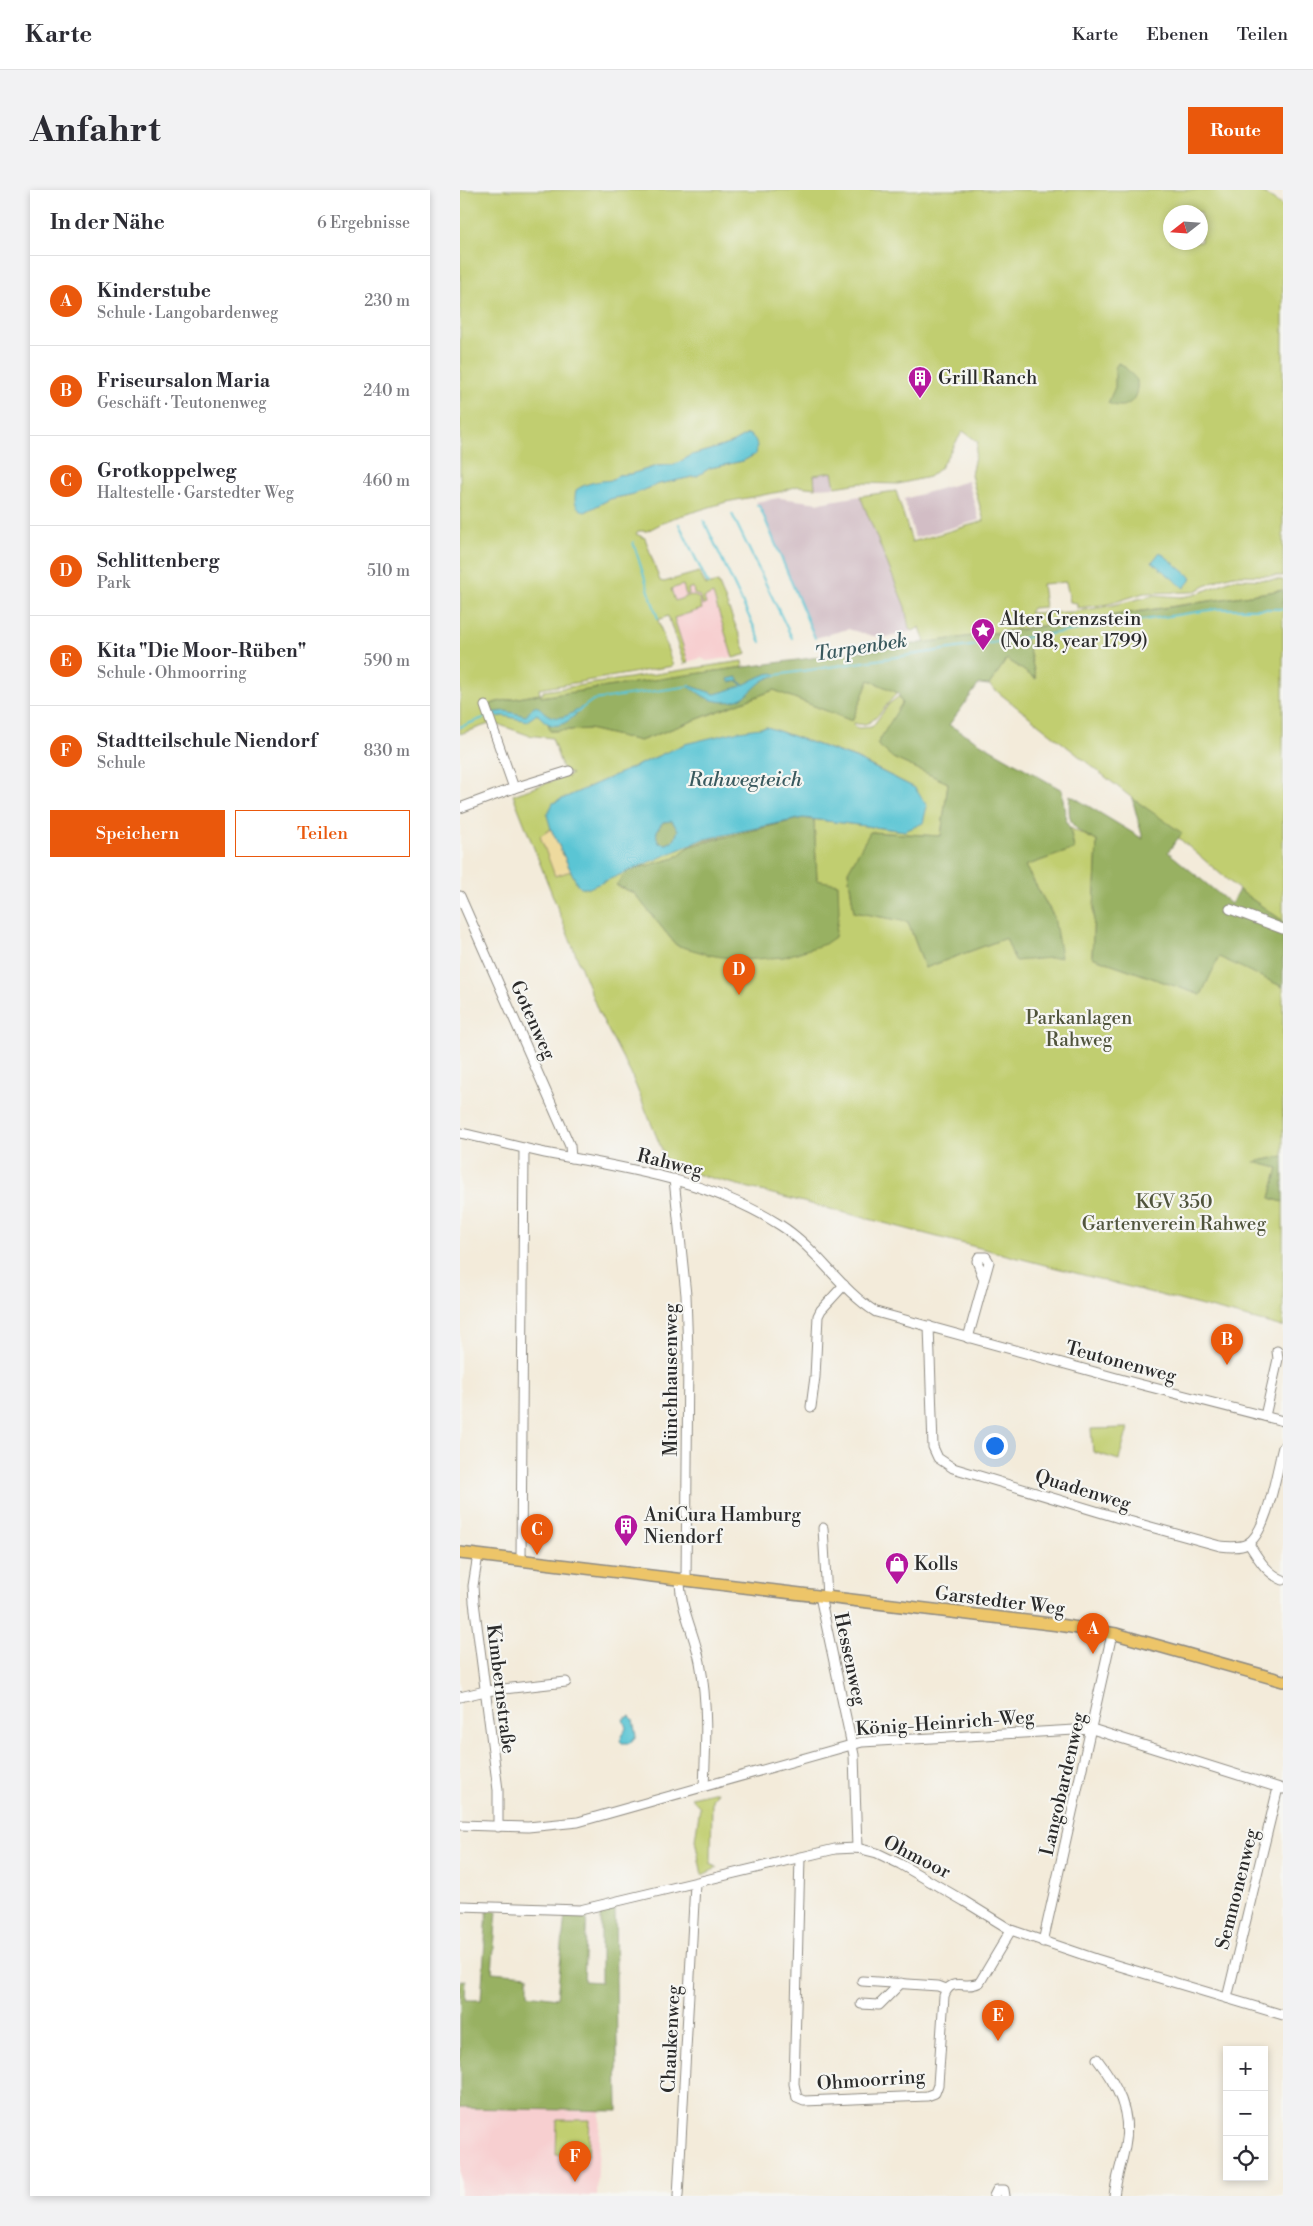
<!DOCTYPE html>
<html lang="de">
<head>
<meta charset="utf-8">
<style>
	:root { --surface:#fff; --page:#f2f2f3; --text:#2b2b33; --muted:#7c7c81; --line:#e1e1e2; --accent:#ea580c }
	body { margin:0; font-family:"Libre Bodoni",serif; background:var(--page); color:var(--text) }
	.controls { position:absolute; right:15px; bottom:15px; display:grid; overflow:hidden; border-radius:0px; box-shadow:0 2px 8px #0003 }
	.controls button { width:45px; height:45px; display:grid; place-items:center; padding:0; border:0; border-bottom:1px solid var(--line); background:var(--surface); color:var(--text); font:25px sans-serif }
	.compass { position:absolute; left:703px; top:15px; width:45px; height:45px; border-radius:50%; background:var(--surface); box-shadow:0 2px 8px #0003; rotate:253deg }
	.you { position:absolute; left:534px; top:1255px; width:18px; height:18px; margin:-12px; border:4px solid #fff; border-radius:50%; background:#1a73e8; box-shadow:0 0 0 8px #1a73e833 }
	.badge { display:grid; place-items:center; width:32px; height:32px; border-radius:50%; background:var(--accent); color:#fff; font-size:16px; font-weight:700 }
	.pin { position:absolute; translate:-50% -41px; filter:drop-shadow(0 1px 2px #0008) }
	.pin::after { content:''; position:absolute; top:26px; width:18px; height:15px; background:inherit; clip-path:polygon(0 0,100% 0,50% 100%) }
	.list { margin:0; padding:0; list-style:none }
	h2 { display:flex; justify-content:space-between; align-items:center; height:65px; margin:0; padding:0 20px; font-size:21px }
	h2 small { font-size:16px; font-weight:400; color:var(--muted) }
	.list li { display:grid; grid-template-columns:32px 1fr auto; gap:15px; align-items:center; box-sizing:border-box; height:90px; padding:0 20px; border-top:1px solid var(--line) }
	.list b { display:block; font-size:19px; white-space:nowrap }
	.list p { margin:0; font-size:16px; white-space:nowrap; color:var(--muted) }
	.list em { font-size:16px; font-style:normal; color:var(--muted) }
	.actions { display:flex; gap:10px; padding:15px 20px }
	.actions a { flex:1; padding:11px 0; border:1px solid var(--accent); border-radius:0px; text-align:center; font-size:18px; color:var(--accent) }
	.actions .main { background:var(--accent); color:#fff }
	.icon { flex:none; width:28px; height:28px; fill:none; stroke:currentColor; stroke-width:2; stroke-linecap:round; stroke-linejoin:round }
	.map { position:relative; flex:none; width:823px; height:2006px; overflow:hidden; border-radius:0px }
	header { display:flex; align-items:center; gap:30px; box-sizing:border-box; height:70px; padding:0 25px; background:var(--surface); border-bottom:1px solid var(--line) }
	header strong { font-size:24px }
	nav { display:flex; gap:28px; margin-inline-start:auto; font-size:18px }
	.intro { display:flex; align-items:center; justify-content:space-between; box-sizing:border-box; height:120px; padding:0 30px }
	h1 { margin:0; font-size:35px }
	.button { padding:12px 22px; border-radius:0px; background:var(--accent); color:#fff; font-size:18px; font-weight:700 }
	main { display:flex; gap:30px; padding:0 30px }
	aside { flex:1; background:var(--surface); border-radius:0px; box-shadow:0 2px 8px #0003 }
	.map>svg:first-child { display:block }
	.built { fill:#f7cfd0 }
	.industrial { fill:#d2bdc5 }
	.green { fill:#c1ce70; stroke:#767c4e; fill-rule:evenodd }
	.forest { fill:#98b162; stroke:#626e46 }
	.sand { fill:#eeda9e; stroke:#8c8264 }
	.water { fill:#5ac5d4; stroke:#427880; fill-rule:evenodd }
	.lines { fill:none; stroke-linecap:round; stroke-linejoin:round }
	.stream { stroke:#5ac5d4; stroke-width:2 }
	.minor-casing { stroke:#8f8b82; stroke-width:11 }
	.major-casing { stroke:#8f8b82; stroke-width:14 }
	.minor { stroke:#fff; stroke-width:9 }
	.major { stroke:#edc569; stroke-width:11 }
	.labels { text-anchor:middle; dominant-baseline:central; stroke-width:4.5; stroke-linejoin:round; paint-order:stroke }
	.poi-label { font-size:19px; fill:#2b2b2b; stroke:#f6f6f2; text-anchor:start }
	.park-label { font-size:19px; fill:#50543c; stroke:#f6f6f2 }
	.street-label { font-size:19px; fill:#2b2b2b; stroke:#f6f6f2 }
	.water-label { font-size:20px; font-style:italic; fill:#39595e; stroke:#f6f6f2 }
</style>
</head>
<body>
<header>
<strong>Karte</strong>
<nav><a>Karte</a><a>Ebenen</a><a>Teilen</a></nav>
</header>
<div class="intro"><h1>Anfahrt</h1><a class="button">Route</a></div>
<main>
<aside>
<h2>In der Nähe<small>6 Ergebnisse</small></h2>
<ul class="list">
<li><span class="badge">A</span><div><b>Kinderstube</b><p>Schule · Langobardenweg</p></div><em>230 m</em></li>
<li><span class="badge">B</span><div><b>Friseursalon Maria</b><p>Geschäft · Teutonenweg</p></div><em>240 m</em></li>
<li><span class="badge">C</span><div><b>Grotkoppelweg</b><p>Haltestelle · Garstedter Weg</p></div><em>460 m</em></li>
<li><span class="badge">D</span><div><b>Schlittenberg</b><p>Park</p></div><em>510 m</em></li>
<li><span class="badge">E</span><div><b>Kita &quot;Die Moor-Rüben&quot;</b><p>Schule · Ohmoorring</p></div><em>590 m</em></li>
<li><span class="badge">F</span><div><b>Stadtteilschule Niendorf</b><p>Schule</p></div><em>830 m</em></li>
</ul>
<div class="actions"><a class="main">Speichern</a><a>Teilen</a></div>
</aside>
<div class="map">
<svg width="823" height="2006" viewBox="0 0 823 2006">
	<rect width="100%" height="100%" fill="#f6f6f2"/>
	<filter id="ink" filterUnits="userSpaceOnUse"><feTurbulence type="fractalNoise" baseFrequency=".02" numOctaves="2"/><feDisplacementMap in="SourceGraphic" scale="10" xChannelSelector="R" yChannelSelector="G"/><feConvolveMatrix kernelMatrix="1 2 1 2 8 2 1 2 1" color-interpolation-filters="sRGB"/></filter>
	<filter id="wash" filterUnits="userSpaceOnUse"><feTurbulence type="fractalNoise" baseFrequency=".0096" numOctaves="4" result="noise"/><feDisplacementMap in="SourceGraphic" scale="20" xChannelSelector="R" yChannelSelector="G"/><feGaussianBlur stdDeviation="1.12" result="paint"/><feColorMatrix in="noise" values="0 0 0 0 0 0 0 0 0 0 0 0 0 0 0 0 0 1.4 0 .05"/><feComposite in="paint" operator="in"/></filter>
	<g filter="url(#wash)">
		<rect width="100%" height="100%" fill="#f3ebda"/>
		<g class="built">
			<path d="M234,388L240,401L255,399L274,467L247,471L241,468L227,472L204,398Z"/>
			<path d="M0,1918L140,1921L137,2006H0Z"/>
		</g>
		<g class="industrial">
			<path d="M373,282L375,297L355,298L353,285Z"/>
			<path d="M508,291L519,330L455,348L444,309Z"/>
			<path d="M400,306L445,417L447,433L453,441L426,447L413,446L388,439L355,448L300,317L296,312L319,308L359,313Z"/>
		</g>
		<g class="green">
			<path d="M0,0H798L823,16V386L774,385L762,388L733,402L684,403L649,414L617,418V413L610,412L606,392L582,394L585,417L572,418L569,423L612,422L649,416L695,405L721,407L734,405L774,389L823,390V400L465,453L460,437L453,441L449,439L445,417L400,306L436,301L452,352L524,331L511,285L518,252L503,241L480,278L469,287L438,294L400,293L375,297L372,282L354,285L355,298L338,296L319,302L266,312L210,329L187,341H178L176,344L185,348L200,391L204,392L239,382L246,395L258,392L287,464L273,468L253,404L244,408L246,414L243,415L240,406L234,404L233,397L228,399L229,404L226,405L223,395L211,399L215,411L231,405L239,408L242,419L214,428L228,472L224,474L208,426L198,430L213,476L79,499L80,504H83V501L282,471L283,477L81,507L80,504L37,512L33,513L29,534L0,544ZM711,22H741V52H711ZM288,244L296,264L283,271L250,278L237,286L199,294L174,304L150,309L125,322L137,292L153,290L158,285L171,284L197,276L214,275L232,265L270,254Z"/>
			<path d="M795,418L823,419V731L784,704L672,608L529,495L547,469L576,489L566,447L757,419Z"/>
			<path d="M409,490L438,503C424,514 414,541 394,533L395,537L399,538L412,537L429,514L439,506L442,513L433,568L488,593L481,646L411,642L388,682L394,722L448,732L465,778L546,748L594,727L565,676L614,659L610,638L637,651L632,767L741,805L759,766L823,797V966L795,972L818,978L810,1008L823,1012V1137L209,977L171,884L138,821L53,605L112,584L103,580L92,548L68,545L43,536L34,535L30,526L73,523L87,529L91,541L129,539L180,551L314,500L392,531ZM307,537L396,568L455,598L445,641L343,628L241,650L190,671L117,693L91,639L93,613L225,554ZM354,630L357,690L216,755L174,703L157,696L168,681L215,668L230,656L249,650Z"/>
			<path d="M668,1238L659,1270L633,1262L631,1239Z"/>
			<path d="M257,1601L252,1610L251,1674L257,1678L242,1685L235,1650L240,1617L231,1607Z"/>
			<path d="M97,1930H130L128,1966L96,1965Z"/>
		</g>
		<g class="forest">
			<path d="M658,173L663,175L677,190C679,210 667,222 648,213L655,197V178Z"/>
			<path d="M823,400V419H757L566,447L576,489L547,469L529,495L519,494L489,535L602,600L606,632L610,638L614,659L565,676L594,727L601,767L555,771L546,748L465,778L448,732L394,722L388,681L410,642L481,646L488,593L433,568L417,554L442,513L438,503L409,490L392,531L314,500L180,551L129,539L90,541L87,529L73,523L65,530L46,524L30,526L26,516L37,512L80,504L81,507L227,485L564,439Z"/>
			<path d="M610,605L683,649L672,608L722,643L708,662L771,714L779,700L823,731V797L759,767L741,805L632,767L637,651C611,638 607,634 610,605Z"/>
			<path d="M343,628L354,630L357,690L378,694L379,722L375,747L365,754L324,767L281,770L250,765L216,755L174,703L156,695L168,681L215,668L230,656Z"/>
			<path d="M212,631L218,640L215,649L207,654L199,653C194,644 197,639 203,632Z"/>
			<path d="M823,966V1012L810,1008L818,978L794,972Z"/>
			<path d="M155,1718L158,1921L0,1918V1791H6L5,1810H21L27,1721H37L32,1782L68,1785V1804L97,1808L105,1724L127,1722L124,1791L141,1792V1721Z"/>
		</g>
		<path class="sand" d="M91,639L111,681L95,686L80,646Z"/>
		<g class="water">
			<path d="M288,244C297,248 298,255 296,264L283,271L250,278L237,286L199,294L174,304L150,309L125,322C114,317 114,311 116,300C127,292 140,291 153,290L158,285L171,284L197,276L214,275L232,265L270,254Z"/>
			<path d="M700,362L732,388L724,398L692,372Z"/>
			<path d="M313,483L318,485C298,490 299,496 285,506C272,515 252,513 240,504C235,500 231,500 228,495L255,504L282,496L279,491L269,492L268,489L277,487L283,495C294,490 302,484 313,483Z"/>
			<path d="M74,516C80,517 80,518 84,522C97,533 110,525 122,517C116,526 101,540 89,534C84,532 81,527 77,524L67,531L44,526L31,527L29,523L45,521L66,526Z"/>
			<path d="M307,537L395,568L455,598L467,616L463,633L445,641L343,628L241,650L129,698H121L117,694L91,639L87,625L93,613L225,554L279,541ZM212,631L218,640L215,649L207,654L199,653C194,644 197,639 203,632Z"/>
			<path d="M170,1526L173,1529L176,1546L170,1553H162L160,1551L166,1538L163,1529Z"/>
		</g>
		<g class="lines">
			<g class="stream">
				<path d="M297,315L300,317L355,448"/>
				<path d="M272,324L332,448"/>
				<path d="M244,331L301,452"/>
				<path d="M219,334L248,394"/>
				<path d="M173,352L198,429"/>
				<path d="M316,485L757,419H823"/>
				<path d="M117,522L133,510L230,496"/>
				<path d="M0,537L26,527"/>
			</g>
		</g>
	</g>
	<g filter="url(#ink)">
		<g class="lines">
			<g class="minor-casing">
				<g id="minor">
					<path d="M25,516L54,598"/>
					<path d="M0,618L54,598L109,581"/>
					<path d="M0,706L110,956L111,968"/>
					<path d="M770,719L823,739"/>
					<path d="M0,943C29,949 57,957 85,963C166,978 250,990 320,1035C357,1058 379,1099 416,1122L671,1192L823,1231"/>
					<path d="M214,989L226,1105L228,1163L226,1390"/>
					<path d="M469,1136L473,1257L478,1268L493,1278L669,1331L760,1356C769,1357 779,1358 787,1354C807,1344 817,1279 823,1257"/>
					<path d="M508,1148L529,1072L526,1067H519L517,1071L524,1090"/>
					<path d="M351,1217L355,1187L358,1126L361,1120L384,1095"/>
					<path d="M805,1226L818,1169L817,1161"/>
					<path d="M363,1338L367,1407"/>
					<path d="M789,1354C798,1368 806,1383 823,1390"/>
					<path d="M18,1365L13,1396L14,1412L38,1600V1637"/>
					<path d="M61,1370L64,958"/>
					<path d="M220,1390C220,1418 235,1445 240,1472C248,1514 246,1555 244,1596"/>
					<path d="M360,1406L394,1565L397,1658"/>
					<path d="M0,1507L25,1501L106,1492"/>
					<path d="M0,1635L68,1637L118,1632L402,1552L632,1539L823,1599"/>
					<path d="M340,1667L334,1894L337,1908L344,1911L467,1906L475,1903L478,1895L484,1806C491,1785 506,1801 520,1792L551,1740"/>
					<path d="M0,1716L120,1720L375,1659L397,1658L417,1663L440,1674L504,1711L551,1740L636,1769L823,1825"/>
					<path d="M583,1752L652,1444"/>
					<path d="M402,1791L478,1796L486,1799"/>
					<path d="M767,1808L818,1598"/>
					<path d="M401,1814L419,1815L441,1793"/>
					<path d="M637,1869C657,1895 672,1922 665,1956C662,1973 656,1989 654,2006"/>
					<path d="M218,2006L235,1694"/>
					<path d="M534,2006L537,2000H544L545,2006"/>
				</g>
			</g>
			<g class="major-casing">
				<path id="major" d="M0,1363L599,1435L656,1444L823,1491"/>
			</g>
			<use href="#minor" class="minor"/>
			<use href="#major" class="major"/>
		</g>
	</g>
	<defs>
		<g id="building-pin" transform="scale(1.25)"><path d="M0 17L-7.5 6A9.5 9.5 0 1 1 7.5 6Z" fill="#b5179e" stroke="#f6f6f2"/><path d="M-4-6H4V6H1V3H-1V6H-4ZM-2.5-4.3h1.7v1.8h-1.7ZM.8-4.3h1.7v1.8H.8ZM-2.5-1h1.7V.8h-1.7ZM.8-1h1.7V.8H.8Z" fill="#fff"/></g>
		<g id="sight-pin" transform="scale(1.25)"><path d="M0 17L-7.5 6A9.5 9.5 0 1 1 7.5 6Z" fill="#b5179e" stroke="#f6f6f2"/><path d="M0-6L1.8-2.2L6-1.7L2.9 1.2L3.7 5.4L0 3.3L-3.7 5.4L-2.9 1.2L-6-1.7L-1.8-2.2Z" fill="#fff"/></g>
		<g id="shop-pin" transform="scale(1.25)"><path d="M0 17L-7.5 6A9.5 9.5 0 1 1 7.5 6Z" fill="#b5179e" stroke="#f6f6f2"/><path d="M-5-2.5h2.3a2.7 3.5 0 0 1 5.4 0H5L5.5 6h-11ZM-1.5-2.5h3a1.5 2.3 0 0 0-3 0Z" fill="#fff"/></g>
	</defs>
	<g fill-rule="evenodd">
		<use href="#building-pin" x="460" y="188"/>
		<use href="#sight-pin" x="523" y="440"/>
		<use href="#building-pin" x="166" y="1336"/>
		<use href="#shop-pin" x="437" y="1374"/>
	</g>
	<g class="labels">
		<g class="poi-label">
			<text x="478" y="188">Grill Ranch</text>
			<text x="540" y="429">Alter Grenzstein<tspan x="540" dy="22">(No 18, year 1799)</tspan></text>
			<text x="184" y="1325">AniCura Hamburg<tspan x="184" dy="22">Niendorf</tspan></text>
			<text x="454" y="1374">Kolls</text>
		</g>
		<g class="park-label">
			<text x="619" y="828">Parkanlagen<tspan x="619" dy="22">Rahweg</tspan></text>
			<text x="714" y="1012">KGV 350<tspan x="714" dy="22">Gartenverein Rahweg</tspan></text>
		</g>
		<g class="street-label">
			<text transform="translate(73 830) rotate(66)">Gotenweg</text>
			<text transform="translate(210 973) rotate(14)">Rahweg</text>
			<text transform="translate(661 1172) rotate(15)">Teutonenweg</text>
			<text transform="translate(211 1190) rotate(-90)">Münchhausenweg</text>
			<text transform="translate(623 1300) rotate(17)">Quadenweg</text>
			<text transform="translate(540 1411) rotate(7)">Garstedter Weg</text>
			<text transform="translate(390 1469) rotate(78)">Hessenweg</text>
			<text transform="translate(41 1499) rotate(83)">Kimbernstraße</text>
			<text transform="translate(485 1533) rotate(-4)">König-Heinrich-Weg</text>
			<text transform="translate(603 1594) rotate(-77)">Langobardenweg</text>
			<text transform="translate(457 1667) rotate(27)">Ohmoor</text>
			<text transform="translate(777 1699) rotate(-76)">Semnonenweg</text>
			<text transform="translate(211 1849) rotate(-87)">Chaukenweg</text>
			<text transform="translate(411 1890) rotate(-4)">Ohmoorring</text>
		</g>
		<g class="water-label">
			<text transform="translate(401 458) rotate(-9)">Tarpenbek</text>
			<text x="285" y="590">Rahwegteich</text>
		</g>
	</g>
</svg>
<div class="controls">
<button>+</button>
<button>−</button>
<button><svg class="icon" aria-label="locate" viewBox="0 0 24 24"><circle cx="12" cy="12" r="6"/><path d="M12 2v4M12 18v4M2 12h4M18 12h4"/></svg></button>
</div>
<svg class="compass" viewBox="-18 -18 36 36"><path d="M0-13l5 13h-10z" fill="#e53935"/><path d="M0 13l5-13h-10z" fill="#7c7c81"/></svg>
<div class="you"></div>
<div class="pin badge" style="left:633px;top:1464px">A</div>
<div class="pin badge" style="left:767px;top:1175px">B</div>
<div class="pin badge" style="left:77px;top:1365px">C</div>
<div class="pin badge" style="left:279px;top:805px">D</div>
<div class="pin badge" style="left:538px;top:1851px">E</div>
<div class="pin badge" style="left:115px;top:1992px">F</div>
</div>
</main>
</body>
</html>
